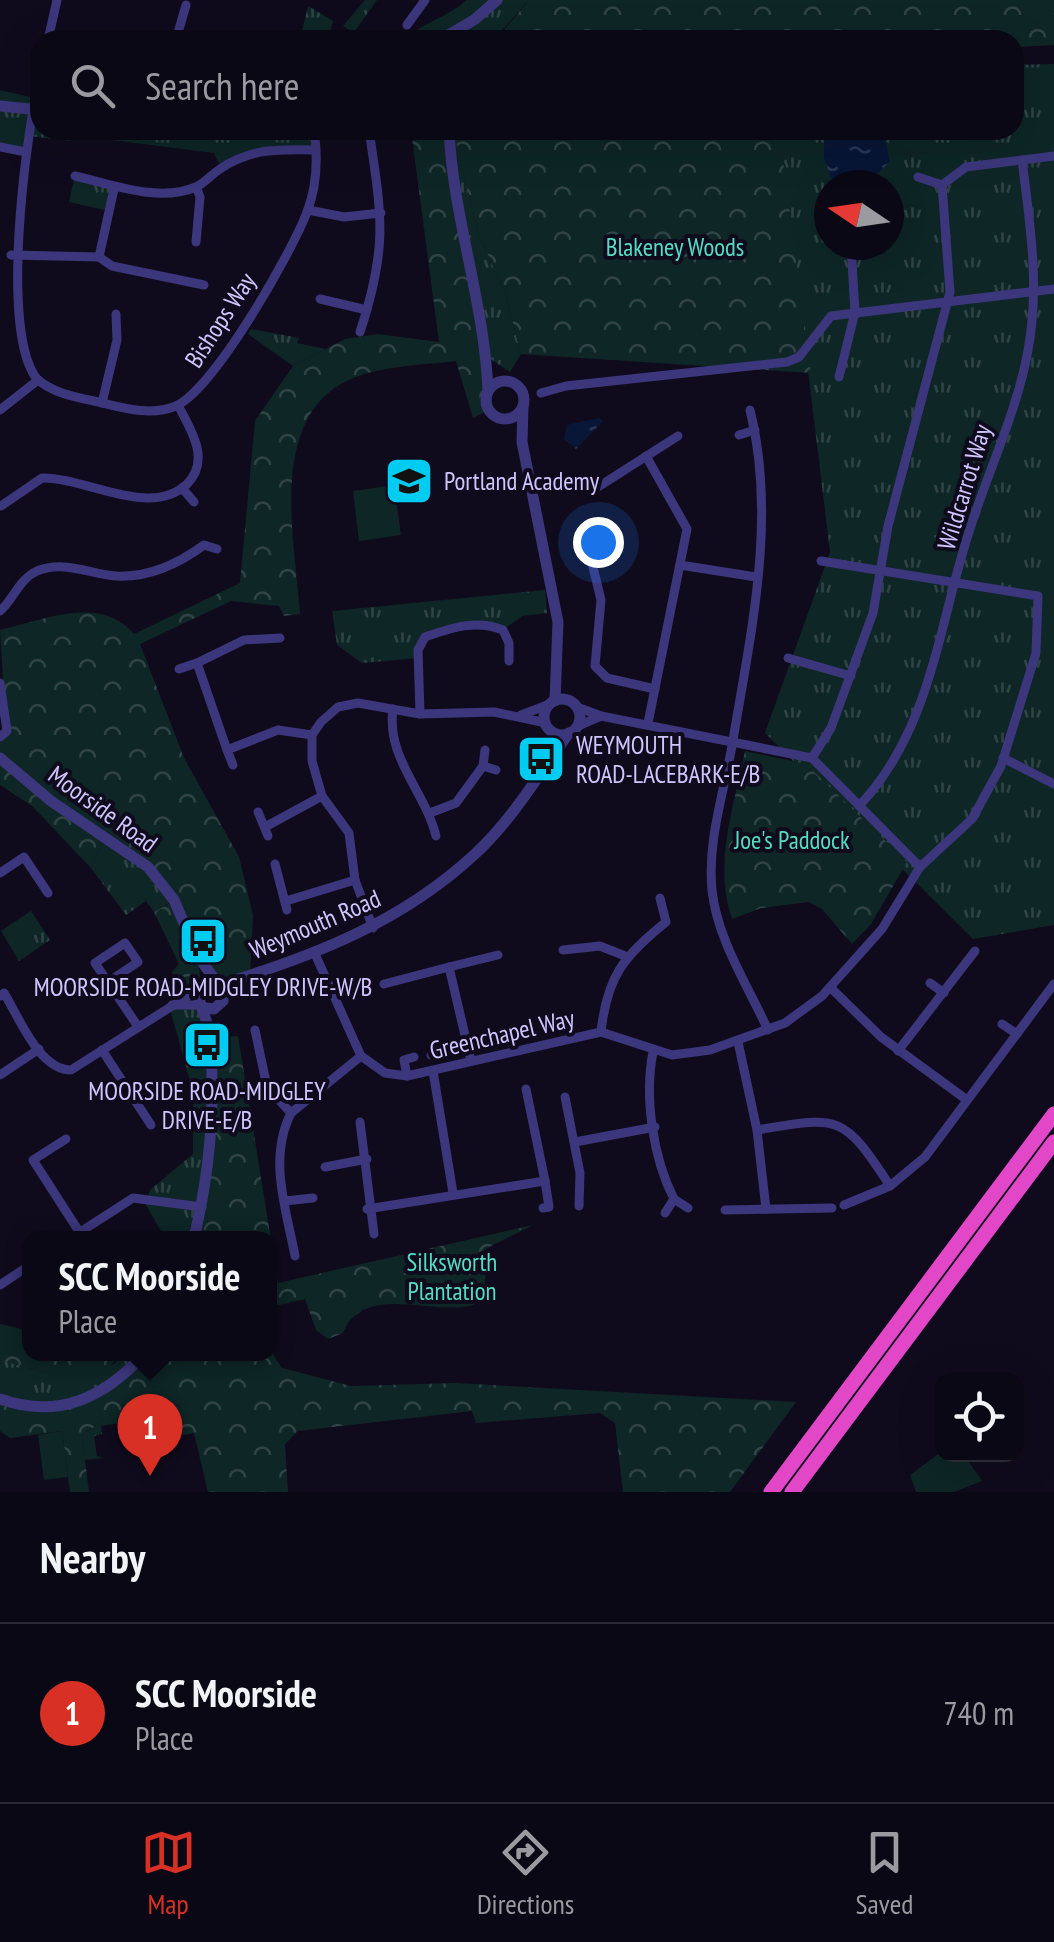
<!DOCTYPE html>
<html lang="en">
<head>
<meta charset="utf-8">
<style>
	:root { --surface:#0b0815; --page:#191622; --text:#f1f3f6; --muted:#9a9aa0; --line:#2b2934; --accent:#d93025 }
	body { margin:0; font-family:"PT Sans Narrow",sans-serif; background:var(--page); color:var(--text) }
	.controls { position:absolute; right:30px; bottom:30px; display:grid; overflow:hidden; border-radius:20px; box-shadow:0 10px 40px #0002 }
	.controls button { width:90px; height:90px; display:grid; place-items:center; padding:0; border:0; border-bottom:2px solid var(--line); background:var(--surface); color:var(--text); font:50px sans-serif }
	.compass { position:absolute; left:814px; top:170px; width:90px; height:90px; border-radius:50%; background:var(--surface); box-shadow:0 10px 40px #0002; rotate:283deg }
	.you { position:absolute; left:598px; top:542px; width:35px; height:35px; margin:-25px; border:8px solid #fff; border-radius:50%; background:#1a73e8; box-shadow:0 0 0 15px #1a73e833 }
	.badge { display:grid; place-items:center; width:65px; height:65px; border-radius:50%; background:var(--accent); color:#fff; font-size:32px; font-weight:700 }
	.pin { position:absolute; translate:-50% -82px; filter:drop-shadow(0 2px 5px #0008) }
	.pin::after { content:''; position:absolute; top:52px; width:35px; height:30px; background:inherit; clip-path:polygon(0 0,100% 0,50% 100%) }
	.popup { position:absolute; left:22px; top:1231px; width:255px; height:130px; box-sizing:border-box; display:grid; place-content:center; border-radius:20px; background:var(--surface); filter:drop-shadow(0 2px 8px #0005); font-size:32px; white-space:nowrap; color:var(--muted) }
	.popup b { font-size:38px; color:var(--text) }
	.popup::after { content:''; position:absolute; left:50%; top:100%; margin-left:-20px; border:20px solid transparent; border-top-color:var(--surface) }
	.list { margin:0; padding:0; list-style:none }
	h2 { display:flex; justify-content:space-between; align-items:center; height:130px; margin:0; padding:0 40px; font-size:42px }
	h2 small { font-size:32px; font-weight:400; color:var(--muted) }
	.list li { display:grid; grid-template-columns:65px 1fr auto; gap:30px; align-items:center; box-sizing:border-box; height:180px; padding:0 40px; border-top:2px solid var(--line) }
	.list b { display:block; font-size:38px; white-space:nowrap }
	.list p { margin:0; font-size:32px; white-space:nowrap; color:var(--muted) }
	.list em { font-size:32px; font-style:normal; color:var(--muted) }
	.icon { flex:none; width:55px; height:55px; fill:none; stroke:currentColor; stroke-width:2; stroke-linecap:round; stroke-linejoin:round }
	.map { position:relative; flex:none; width:1054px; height:1492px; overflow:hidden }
	.search { position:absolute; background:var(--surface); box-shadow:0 10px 40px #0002; left:30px; right:30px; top:30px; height:110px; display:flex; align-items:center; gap:25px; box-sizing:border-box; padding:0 35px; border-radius:30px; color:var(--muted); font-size:38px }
	.sheet { height:310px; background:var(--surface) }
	nav { display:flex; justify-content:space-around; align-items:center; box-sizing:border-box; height:140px; border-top:2px solid var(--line); background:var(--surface); font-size:28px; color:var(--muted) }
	nav a { display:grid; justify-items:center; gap:5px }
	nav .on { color:var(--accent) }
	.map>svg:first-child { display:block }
	.grass { fill:url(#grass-tufts); fill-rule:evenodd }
	.forest { fill:url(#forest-crowns) }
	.green { fill:#0e2626 }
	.water { fill:url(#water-ripples) }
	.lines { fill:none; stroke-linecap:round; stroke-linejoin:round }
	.minor { stroke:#3c367c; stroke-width:9 }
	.tertiary { stroke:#3c367c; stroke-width:11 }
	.trunk { stroke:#e247c8; stroke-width:15 }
	.labels { text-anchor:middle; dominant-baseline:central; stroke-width:8; stroke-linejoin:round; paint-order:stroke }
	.park-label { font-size:25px; fill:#53dec3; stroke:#0f0b1c }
	.street-label { font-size:25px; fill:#d0c6ff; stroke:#0f0b1c }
	.poi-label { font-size:25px; fill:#d0c6ff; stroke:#0f0b1c; text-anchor:start }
</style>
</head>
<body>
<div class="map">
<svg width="1054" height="1492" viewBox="0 0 1054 1492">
	<defs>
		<pattern id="grass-tufts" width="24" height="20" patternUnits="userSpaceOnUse" patternTransform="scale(2.5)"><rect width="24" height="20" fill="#0e2626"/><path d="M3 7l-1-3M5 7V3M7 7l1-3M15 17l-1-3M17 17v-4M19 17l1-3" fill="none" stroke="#304447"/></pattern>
		<pattern id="forest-crowns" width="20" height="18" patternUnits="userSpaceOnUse" patternTransform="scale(2.5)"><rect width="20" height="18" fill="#0e2626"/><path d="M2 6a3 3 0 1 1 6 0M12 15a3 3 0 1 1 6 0" fill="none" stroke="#304447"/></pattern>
		<pattern id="water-ripples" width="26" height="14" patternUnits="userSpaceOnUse" patternTransform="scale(2.5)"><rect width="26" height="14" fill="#081738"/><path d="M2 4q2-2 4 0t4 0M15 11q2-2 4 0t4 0" fill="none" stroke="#2b3756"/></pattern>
	</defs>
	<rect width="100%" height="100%" fill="#0f0b1c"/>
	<g class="grass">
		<path d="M365,0H377L354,32L364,40H349L351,31L343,26Z"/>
		<path d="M467,0H529C501,29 505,40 461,40L472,24L437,40H404C422,23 448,17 467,0Z"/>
		<path d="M308,6L333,21L328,40H300Z"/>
		<path d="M1054,64V925L973,939L765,733L830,552L779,130H1014V65ZM829,185H889V245H829Z"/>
		<path d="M40,81V130H334L315,132L316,150L263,149L221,168L214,153L72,135L71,141L29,136L26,152L0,147V90L34,98Z"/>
		<path d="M453,130L479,235L505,293L521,354L510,372L486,356L471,289Z"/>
		<path d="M75,176L114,189L109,211L69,202Z"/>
		<path d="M251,329L299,338L297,343L326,349L293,366L248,334Z"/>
		<path d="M545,590L547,613L522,616L503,630L488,624L425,637L419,658L362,663L337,645L332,611Z"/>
		<path d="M105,838L148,867L174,900L154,912L146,901L126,915L91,868Z"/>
		<path d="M31,911L50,940L19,961L1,931Z"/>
		<path d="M169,1005L206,1008L212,1139L194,1238H165L146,1205L150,1190L193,1154V1092Z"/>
		<path d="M123,1354H144C94,1409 70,1403 0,1399V1360L49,1373L114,1364Z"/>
		<path d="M139,1402L155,1406L162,1416L101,1426L102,1434L94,1436L97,1456L104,1458L85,1460L82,1436L113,1413Z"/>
	</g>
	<g class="forest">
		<path d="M529,0H1054V45L1014,47V40H489L500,35Z"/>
		<path d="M411,130H449L493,408L473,418L456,361C417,366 370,365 336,387C269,432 296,548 300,614L284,616L279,606L231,601L140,644L184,758L239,857L253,915L250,976L219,985L198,959L201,987L180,999L172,972L179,964L154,912L174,901L148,867L105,838L91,868L32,806L0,785V737L6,730L0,630C43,620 100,594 134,634L240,583L255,421L293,366L345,339L378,334L439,342Z"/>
		<path d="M453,130H779L811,373L521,354L505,293L479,235Z"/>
		<path d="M745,751L806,764L907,862L871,924L852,944L822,909L809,902L761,908L732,919C713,863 734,807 745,751Z"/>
		<path d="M238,1036L278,1283L533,1225L487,1248L485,1286L474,1305C431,1316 363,1282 343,1333L328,1339L316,1330L305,1299L270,1307V1238H194L209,1179L210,1038Z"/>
		<path d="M0,1324L30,1331V1354H123L98,1376L49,1373L0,1360Z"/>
		<path d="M270,1350L282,1368L351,1386L456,1383L796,1402L730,1492H623L615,1423L600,1413L476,1423L472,1411L298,1431L285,1444L288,1492H208L194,1433L165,1438L160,1411L148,1403L113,1413L82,1436L89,1492H70L62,1431L10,1438L0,1431V1399L36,1406L100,1393L144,1354H270Z"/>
	</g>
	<g class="green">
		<path d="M394,485L401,535L359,541L353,491Z"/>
		<path d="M62,1431L68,1477L44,1480L38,1435Z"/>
		<path d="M941,1452L964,1455L982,1481L954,1492H916L910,1475Z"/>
	</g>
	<g class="water">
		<path d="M824,130H883L890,161C874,181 854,182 831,178L824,158Z"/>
		<path d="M599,418L603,421L576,449L564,439L567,425Z"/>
	</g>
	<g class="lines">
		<g class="minor">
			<path d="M407,25L425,0"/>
			<path d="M48,40L57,0"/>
			<path d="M176,40L186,5"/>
			<path d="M272,40V37"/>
			<path d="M40,76C25,138 0,333 37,379C53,393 74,397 94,401C120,407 149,417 176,406C214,389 291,254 307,212C317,186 318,157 314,130"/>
			<path d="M0,147L26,152"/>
			<path d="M75,176C111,184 158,203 196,187C204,184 212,174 220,169C251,148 280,149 316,150"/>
			<path d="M942,185L966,167L1054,156"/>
			<path d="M308,210L344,217L381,213"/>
			<path d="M196,242L200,197L196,187"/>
			<path d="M11,255L99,257L112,266L204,285"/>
			<path d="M99,257L114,189"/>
			<path d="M320,299L367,310"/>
			<path d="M360,332C388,247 382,217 369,130"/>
			<path d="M839,377L855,312L851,245"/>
			<path d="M541,393L566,386L787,362L799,357L831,316L1054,289"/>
			<path d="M102,403L117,340L116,314"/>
			<path d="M0,410L38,380"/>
			<path d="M750,410C777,518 751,632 733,740C725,790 707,839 712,890C717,939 748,986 768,1030"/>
			<path d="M739,435L755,430"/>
			<path d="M646,456L687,529L648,723"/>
			<path d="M598,487L678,436"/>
			<path d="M182,488L194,502"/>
			<path d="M1,506L42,478C86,477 150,519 187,484C211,460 191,430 178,405"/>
			<path d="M584,530L601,600L595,666L607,678L655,689"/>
			<path d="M680,565L756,577"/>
			<path d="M0,611C14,599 19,579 37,571C64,560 90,574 116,576C149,578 178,564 204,545L217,549"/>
			<path d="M280,638L244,640L197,663L227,750L278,730L312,735"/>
			<path d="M788,658L851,676"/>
			<path d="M179,669L197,663"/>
			<path d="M0,683L7,731L0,737"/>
			<path d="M577,707L601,716L812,758L920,867"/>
			<path d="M393,709C386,758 425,791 436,836"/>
			<path d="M420,714L418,650L425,637C451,628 476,619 503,630L509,643V661"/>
			<path d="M521,715L550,704"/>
			<path d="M578,726L601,716"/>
			<path d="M227,750L233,765"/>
			<path d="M812,758L831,728L873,613L888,526L950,292L942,185L918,177"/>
			<path d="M1003,758L1054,784"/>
			<path d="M483,766L485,750"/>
			<path d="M859,806C931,730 938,627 969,532C987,474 1018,409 1028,350C1040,286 1030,224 1022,160"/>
			<path d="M258,812L268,836"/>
			<path d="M430,813L456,803L483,766L496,770"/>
			<path d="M265,827L322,796"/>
			<path d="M275,864L287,910"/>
			<path d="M0,873L24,857L48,893"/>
			<path d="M286,901L355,880"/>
			<path d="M373,928L355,880L349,833L322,796L312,761V735L321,722L338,707L358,703L420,714L494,712L546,723"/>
			<path d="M563,950L600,946L625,956"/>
			<path d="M315,954L361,1056L385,1073L407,1076L601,1032L672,1055L710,1050L785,1023L822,996L882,929L920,867L972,819L1001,766L1036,653L1038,596L821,561"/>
			<path d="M449,967L498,955"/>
			<path d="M108,982L138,962L125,943L95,963L137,1025"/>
			<path d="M930,983L944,993"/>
			<path d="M384,984L449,967L471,1061"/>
			<path d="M831,988L881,1037L967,1100"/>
			<path d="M0,996L4,993C19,1017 39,1070 71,1070L199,989"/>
			<path d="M172,1005H202"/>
			<path d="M1002,1024L1017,1034"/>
			<path d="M255,1030L267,1087L291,1113L361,1056"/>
			<path d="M601,1032C607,976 624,956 666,922L660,898"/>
			<path d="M738,1042L757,1130L766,1209"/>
			<path d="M102,1050L151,1125"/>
			<path d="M898,1051L975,951"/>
			<path d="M653,1052C644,1097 653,1158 674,1199L665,1213"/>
			<path d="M431,1055L513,1033"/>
			<path d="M433,1071L453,1193"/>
			<path d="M0,1075L39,1049"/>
			<path d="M407,1076L404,1060L414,1057"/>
			<path d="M565,1097L580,1173L579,1206"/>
			<path d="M291,1113C268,1159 286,1208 295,1256"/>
			<path d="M360,1122L374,1234"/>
			<path d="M757,1130C840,1116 843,1114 890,1186"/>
			<path d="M66,1139L33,1160L80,1233"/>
			<path d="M575,1142L655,1127"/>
			<path d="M325,1167L367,1159"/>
			<path d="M674,1199L688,1208"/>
			<path d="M285,1201L313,1198"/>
			<path d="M844,1205L890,1186L925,1157L1054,984"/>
			<path d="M543,1208L549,1207L545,1181"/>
			<path d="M367,1209L545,1181L526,1089"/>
			<path d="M725,1210L832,1208"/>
			<path d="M71,1238L133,1198L202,1207"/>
			<path d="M0,1285L30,1265"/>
		</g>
		<g class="tertiary">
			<path d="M440,40L474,20L497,0"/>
			<path d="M0,106L40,110"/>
			<path d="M449,130C453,219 485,304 488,392"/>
			<circle cx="505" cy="400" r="19"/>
			<path d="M523,406L522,442L558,622L555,701"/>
			<circle cx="562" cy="717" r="18"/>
			<path d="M0,758L51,801L148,867L174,900L198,956L217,983"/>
			<path d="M219,985C314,956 402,922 475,854C513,819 539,774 569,733"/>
			<path d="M194,1238C210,1171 216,1106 210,1037C208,1020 200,1008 198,993L205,984L217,983L223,990V1001L214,1009L206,1008"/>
			<path d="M0,1399C59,1420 105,1397 144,1354"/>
		</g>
		<g class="trunk">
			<path d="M771,1492L1054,1114"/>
			<path d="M792,1492L1054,1142"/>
		</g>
	</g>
	<defs>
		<g id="school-square" transform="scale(2.5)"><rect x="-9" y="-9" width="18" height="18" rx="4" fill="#00ccf1" stroke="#0f0b1c"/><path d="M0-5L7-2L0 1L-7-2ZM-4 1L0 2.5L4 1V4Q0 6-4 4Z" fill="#111"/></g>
		<g id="bus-square" transform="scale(2.5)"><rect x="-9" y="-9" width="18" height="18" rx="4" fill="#00ccf1" stroke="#0f0b1c"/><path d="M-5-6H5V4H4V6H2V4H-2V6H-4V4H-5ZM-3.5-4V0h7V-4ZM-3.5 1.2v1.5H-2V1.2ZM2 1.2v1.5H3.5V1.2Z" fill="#111"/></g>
	</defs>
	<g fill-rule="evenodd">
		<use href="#school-square" x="409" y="481"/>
		<use href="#bus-square" x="541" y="759"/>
		<use href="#bus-square" x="203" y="941"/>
		<use href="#bus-square" x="207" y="1045"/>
	</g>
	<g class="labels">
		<g class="park-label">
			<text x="675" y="247">Blakeney Woods</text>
			<text x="792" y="840">Joe's Paddock</text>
			<text x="452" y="1262">Silksworth<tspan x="452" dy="29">Plantation</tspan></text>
		</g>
		<g class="street-label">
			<text transform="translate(220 320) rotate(-57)">Bishops Way</text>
			<text transform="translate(964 487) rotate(-73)">Wildcarrot Way</text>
			<text transform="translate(103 809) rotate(36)">Moorside Road</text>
			<text transform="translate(315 924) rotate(-23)">Weymouth Road</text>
			<text transform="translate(502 1034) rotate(-13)">Greenchapel Way</text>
		</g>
		<g class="poi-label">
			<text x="444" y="481">Portland Academy</text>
			<text x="576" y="745">WEYMOUTH<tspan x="576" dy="29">ROAD-LACEBARK-E/B</tspan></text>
			<text x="203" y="987" text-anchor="middle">MOORSIDE ROAD-MIDGLEY DRIVE-W/B</text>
			<text x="207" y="1091" text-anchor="middle">MOORSIDE ROAD-MIDGLEY<tspan x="207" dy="29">DRIVE-E/B</tspan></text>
		</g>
	</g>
</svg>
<div class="controls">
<button><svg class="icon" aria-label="locate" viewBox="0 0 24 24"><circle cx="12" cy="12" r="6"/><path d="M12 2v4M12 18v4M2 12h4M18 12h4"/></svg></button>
</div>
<svg class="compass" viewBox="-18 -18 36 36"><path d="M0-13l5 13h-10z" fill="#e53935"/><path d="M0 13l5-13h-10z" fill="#9a9aa0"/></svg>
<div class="you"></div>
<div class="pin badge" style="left:150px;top:1476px">1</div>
<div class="popup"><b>SCC Moorside</b>Place</div>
<div class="search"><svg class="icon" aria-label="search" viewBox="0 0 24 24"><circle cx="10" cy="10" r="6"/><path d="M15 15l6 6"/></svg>Search here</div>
</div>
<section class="sheet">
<h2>Nearby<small></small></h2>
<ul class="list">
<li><span class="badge">1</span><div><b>SCC Moorside</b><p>Place</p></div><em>740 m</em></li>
</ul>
</section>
<nav>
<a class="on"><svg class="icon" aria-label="map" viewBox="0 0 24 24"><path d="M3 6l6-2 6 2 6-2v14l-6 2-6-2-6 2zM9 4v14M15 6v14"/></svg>Map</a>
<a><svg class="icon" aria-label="directions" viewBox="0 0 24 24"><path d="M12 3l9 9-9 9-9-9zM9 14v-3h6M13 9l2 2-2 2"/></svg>Directions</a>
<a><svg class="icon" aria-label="saved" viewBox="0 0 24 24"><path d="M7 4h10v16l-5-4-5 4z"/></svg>Saved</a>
</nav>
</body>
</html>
